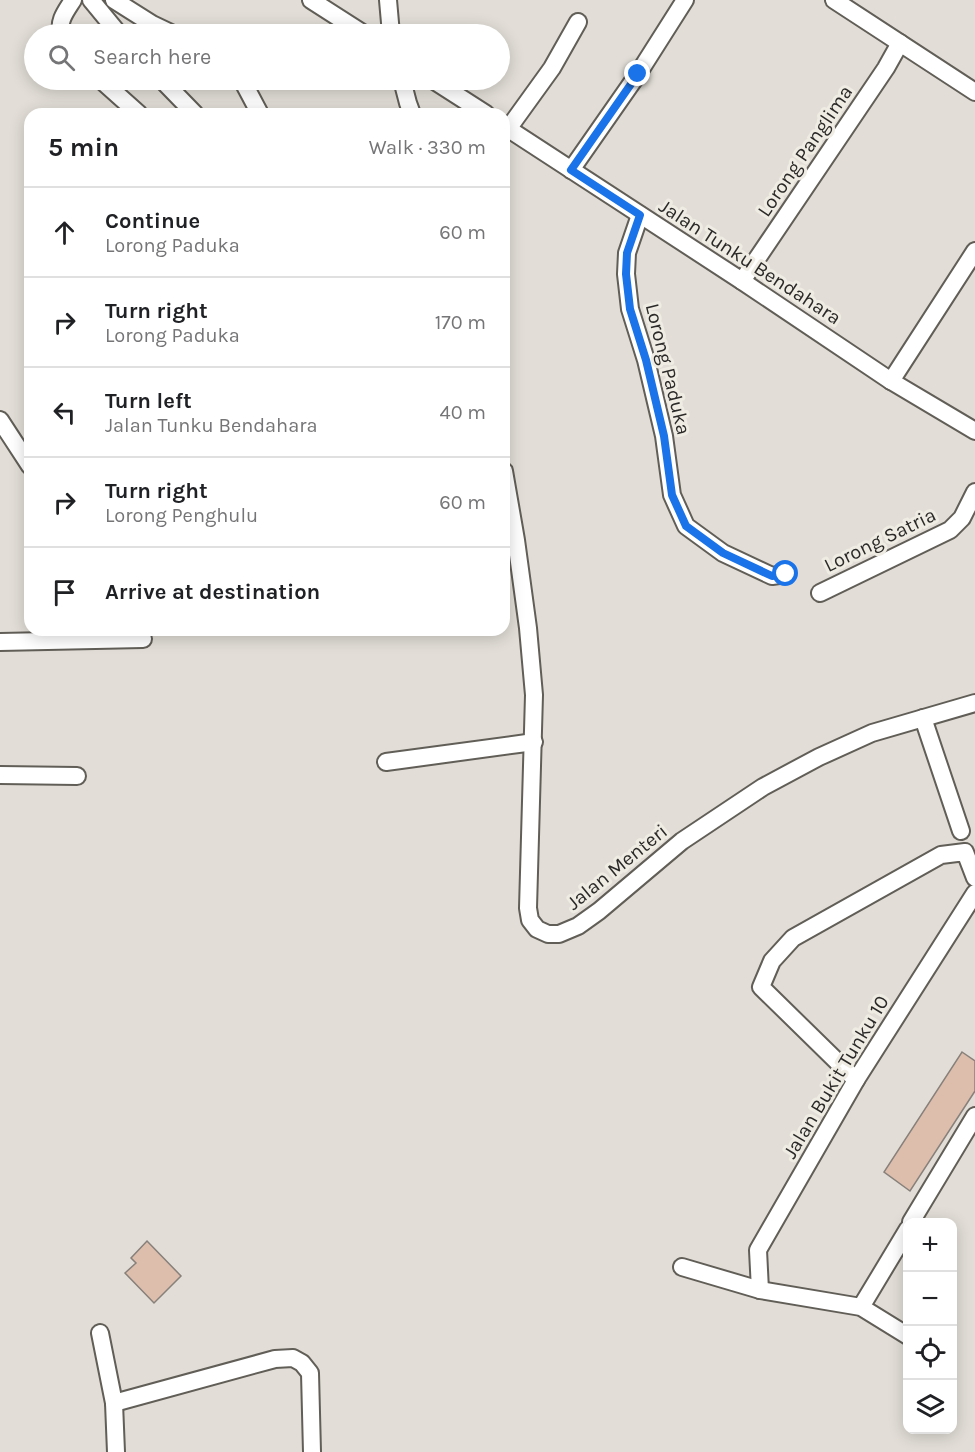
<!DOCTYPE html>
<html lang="en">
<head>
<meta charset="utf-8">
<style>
	:root { --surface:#fff; --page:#f2f2f2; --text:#202124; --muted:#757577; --line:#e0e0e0 }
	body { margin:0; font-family:Karla,sans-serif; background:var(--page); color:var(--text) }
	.controls { position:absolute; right:18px; bottom:18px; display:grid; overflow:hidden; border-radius:12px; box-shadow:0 3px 15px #0003 }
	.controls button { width:54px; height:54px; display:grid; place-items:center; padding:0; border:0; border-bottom:2px solid var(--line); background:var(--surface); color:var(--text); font:30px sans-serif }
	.stop { position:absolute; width:18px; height:18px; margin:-14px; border:4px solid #1a73e8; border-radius:50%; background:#fff }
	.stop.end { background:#1a73e8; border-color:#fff; box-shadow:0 2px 6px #0008 }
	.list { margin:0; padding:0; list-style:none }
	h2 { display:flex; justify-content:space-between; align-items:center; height:78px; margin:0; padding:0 24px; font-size:26px }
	h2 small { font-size:20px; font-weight:400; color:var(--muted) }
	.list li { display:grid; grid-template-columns:39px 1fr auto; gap:18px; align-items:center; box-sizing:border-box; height:90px; padding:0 24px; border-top:2px solid var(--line) }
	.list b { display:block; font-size:22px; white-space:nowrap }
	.list p { margin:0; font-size:20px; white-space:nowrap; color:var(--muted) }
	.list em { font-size:20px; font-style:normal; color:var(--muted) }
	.icon { flex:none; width:33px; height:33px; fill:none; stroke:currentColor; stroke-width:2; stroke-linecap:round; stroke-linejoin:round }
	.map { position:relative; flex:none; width:975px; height:1452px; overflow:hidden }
	.search { position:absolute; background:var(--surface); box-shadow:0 3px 15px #0003; left:24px; top:24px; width:486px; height:66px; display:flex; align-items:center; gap:15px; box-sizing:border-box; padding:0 21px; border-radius:33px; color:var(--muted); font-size:22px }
	.panel { position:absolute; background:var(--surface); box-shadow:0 3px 15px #0003; left:24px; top:108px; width:486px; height:528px; border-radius:18px }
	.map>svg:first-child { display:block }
	.building { fill:#ddbdab; stroke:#87807b; stroke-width:1.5 }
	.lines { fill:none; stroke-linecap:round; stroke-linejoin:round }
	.minor-casing { stroke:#615e57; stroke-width:20 }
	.minor { stroke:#fff; stroke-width:16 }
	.route { stroke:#1a73e8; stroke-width:8 }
	.labels { text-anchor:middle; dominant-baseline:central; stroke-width:6; stroke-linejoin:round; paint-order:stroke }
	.street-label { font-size:20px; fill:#2c2a28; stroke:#efece4 }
</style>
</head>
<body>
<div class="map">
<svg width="975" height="1452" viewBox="0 0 975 1452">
	<rect width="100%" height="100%" fill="#e2ded7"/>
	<g class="building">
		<path d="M962,1052L975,1061V1091L910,1191L884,1172Z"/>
		<path d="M147,1241L181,1276L154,1303L125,1273L136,1263L131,1258Z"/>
	</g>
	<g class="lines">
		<g class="minor-casing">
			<g id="minor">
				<path d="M91,0L119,34"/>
				<path d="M114,0L152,24L173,34"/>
				<path d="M311,0L364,34"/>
				<path d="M388,0L391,34"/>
				<path d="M834,0L975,92"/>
				<path d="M62,34C57,22 66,11 73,0"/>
				<path d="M101,80L139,114"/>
				<path d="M162,80L195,114"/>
				<path d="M242,80L260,114"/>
				<path d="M402,80L408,103L412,114"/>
				<path d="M433,80L486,114"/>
				<path d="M504,126L742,281L891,381L975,431"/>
				<path d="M508,129L552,68L578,22"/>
				<path d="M571,170L638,74L685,0"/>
				<path d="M640,215L627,253L626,274L630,309L646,360L664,436L672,495L686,526L723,553L772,576L786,574"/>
				<path d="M742,281L886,68L900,43"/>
				<path d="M891,381L975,251"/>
				<path d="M0,420L30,466"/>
				<path d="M504,471L516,540L528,628L534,695L528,908L530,920L537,929L548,934H559L578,926L599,911L682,841L763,787L819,757L872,733L975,703"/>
				<path d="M820,593L950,530L962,518L975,492"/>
				<path d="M0,642L143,639"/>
				<path d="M923,718L961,831"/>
				<path d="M386,762L534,742"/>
				<path d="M0,775L77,776"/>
				<path d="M856,1080L761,987L772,961L793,938L941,855L965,852L975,878"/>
				<path d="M911,1222L975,1116"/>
				<path d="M682,1267L760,1290L861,1307L908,1336"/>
				<path d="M760,1290L758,1250L856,1080L975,893"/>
				<path d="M861,1307L908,1229"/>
				<path d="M100,1333L114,1403L116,1452"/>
				<path d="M114,1403L275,1359L293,1358L302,1363L310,1373L312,1452"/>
			</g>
		</g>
		<use href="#minor" class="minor"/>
	</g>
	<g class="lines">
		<path class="route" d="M638,74L571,170L640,215L627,253L626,274L630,309L646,360L664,436L672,495L686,526L723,553L772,576L786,574"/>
	</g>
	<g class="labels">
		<g class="street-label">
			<text transform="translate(805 151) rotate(-56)">Lorong Panglima</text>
			<text transform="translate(750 262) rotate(33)">Jalan Tunku Bendahara</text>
			<text transform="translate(668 369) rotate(76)">Lorong Paduka</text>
			<text transform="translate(880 540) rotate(-26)">Lorong Satria</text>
			<text transform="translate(617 867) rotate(-39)">Jalan Menteri</text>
			<text transform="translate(836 1077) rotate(-59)">Jalan Bukit Tunku 10</text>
		</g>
	</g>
</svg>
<div class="controls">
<button>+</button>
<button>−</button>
<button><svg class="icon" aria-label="locate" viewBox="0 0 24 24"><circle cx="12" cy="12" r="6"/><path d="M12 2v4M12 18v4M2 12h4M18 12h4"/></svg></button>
<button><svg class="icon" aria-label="layers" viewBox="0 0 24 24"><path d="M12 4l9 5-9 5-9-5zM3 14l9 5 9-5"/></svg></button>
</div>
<div class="stop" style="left:786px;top:574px"></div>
<div class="stop end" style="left:638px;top:74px"></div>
<div class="search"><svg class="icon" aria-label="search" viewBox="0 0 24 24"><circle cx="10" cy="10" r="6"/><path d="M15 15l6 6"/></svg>Search here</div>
<section class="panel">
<h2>5 min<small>Walk · 330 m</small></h2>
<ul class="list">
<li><svg class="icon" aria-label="ahead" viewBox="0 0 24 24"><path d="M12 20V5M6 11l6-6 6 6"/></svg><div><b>Continue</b><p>Lorong Paduka</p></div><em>60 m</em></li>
<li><svg class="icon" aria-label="right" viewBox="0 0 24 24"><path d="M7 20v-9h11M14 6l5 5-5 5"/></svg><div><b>Turn right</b><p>Lorong Paduka</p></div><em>170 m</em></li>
<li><svg class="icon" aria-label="left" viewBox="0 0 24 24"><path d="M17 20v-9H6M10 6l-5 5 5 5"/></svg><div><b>Turn left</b><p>Jalan Tunku Bendahara</p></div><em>40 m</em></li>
<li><svg class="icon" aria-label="right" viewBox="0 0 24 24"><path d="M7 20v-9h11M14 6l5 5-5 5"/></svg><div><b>Turn right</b><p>Lorong Penghulu</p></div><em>60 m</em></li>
<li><svg class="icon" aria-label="arrive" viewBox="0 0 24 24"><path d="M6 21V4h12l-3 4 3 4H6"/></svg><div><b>Arrive at destination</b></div></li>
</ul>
</section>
</div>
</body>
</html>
